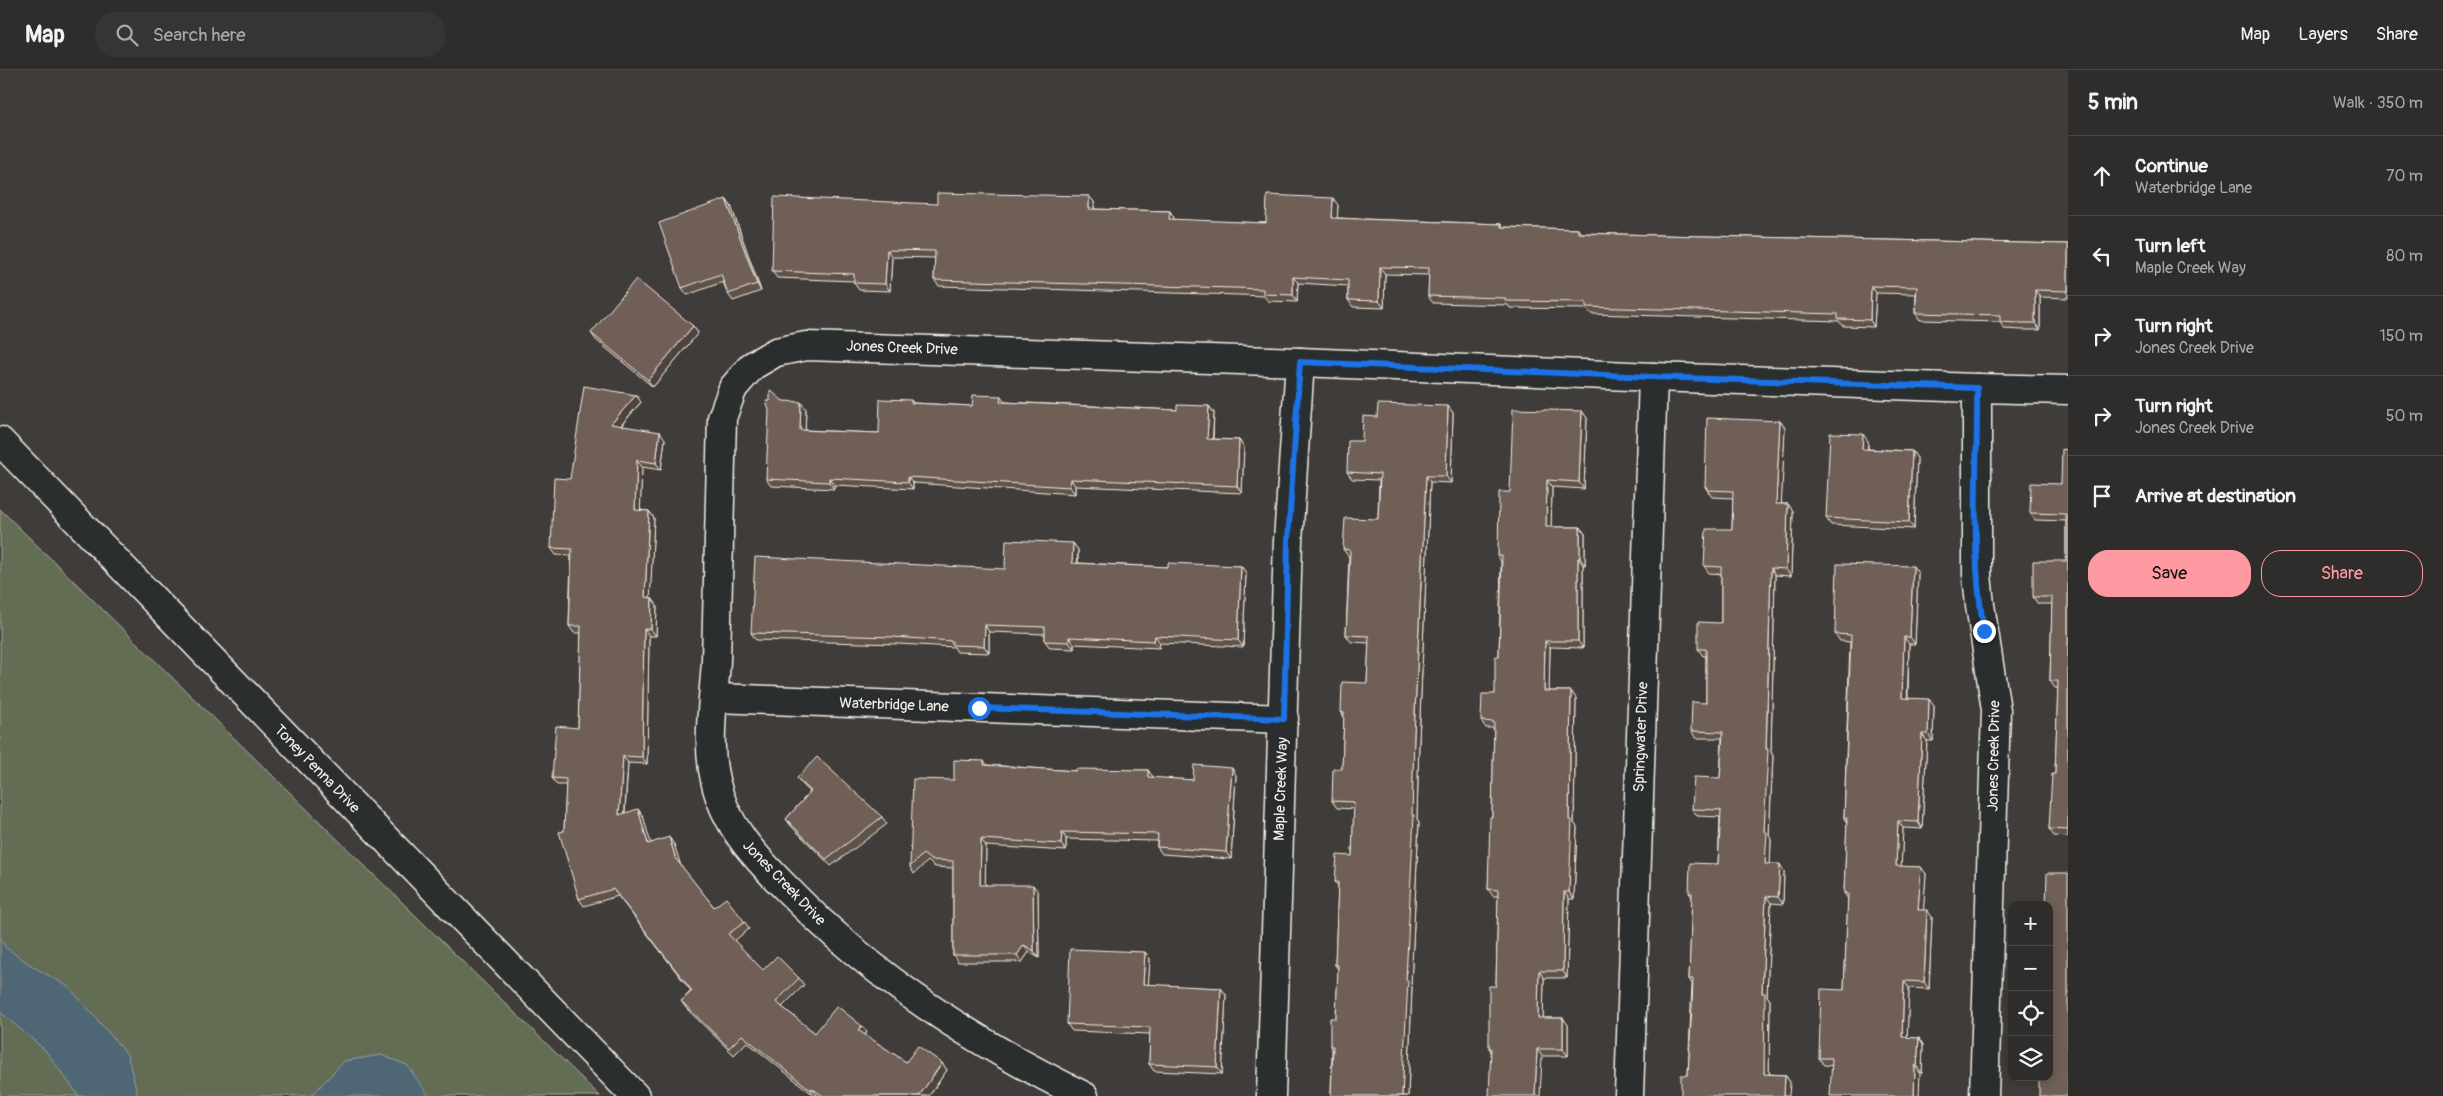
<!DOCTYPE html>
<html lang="en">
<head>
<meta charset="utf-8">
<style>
	:root { --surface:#2f2d2c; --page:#373534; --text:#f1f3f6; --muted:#a7a8a9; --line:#4a4948; --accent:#ff9aa2 }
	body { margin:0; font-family:Pangolin,sans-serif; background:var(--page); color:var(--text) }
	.controls { position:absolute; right:15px; bottom:15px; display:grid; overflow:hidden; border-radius:10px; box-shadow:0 2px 8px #0003 }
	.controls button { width:45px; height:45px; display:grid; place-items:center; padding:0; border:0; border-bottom:1px solid var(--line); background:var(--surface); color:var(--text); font:25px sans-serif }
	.stop { position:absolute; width:15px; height:15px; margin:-11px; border:4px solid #1a73e8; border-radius:50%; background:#fff }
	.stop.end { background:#1a73e8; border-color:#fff; box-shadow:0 1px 5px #0008 }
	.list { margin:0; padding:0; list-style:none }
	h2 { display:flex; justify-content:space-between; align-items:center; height:65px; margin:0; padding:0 20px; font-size:21px }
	h2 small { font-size:16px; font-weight:400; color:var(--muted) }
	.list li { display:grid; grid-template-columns:32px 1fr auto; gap:15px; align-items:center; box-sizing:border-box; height:80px; padding:0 20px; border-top:1px solid var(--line) }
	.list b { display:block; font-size:19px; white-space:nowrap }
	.list p { margin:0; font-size:16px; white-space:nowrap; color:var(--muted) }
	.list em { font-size:16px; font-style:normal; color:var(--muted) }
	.actions { display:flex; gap:10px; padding:15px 20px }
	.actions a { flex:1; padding:11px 0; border:1px solid var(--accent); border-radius:20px; text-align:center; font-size:18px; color:var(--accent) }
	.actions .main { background:var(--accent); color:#111 }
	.icon { flex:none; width:28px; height:28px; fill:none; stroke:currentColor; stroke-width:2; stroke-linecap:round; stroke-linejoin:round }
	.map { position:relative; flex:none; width:2068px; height:1026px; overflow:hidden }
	header { display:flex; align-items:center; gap:30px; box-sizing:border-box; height:70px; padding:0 25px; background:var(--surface); border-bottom:1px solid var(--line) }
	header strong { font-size:24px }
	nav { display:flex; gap:28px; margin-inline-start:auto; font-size:18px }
	.search { width:350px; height:45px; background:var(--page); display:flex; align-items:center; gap:12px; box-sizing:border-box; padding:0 18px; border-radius:20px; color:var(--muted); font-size:19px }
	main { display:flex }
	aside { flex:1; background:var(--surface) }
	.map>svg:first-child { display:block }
	.green { fill:#636d53; stroke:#acaf9e }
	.water { fill:#506674; stroke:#929ea2 }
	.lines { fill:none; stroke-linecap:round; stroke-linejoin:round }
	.minor-casing { stroke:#f4f1e8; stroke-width:31 }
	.tertiary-casing { stroke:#f4f1e8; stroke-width:31 }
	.minor { stroke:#2a2d2e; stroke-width:28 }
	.tertiary { stroke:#2a2d2e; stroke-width:28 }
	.wall { fill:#5f524a; stroke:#f4f1e8 }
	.shaded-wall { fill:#4e423c; stroke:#f4f1e8 }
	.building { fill:#6f5f56; stroke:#f4f1e8 }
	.route { stroke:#1a73e8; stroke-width:6 }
	.labels { text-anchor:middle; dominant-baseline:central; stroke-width:5; stroke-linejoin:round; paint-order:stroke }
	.street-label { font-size:15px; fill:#f4f1e8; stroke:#2a2d2e }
</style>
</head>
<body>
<header>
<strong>Map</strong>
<div class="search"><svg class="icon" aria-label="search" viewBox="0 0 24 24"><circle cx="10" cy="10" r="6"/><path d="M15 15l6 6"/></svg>Search here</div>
<nav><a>Map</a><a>Layers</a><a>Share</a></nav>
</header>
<main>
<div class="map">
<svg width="2068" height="1026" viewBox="0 0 2068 1026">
	<rect width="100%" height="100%" fill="#3f3c3a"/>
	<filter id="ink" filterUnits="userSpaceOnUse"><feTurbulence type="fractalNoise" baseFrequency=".02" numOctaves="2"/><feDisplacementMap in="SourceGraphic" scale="10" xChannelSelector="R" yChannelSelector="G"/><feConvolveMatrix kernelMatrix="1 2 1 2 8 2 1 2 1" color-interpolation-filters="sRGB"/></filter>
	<g filter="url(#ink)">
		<path class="green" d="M0,439L600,1026H0Z"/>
		<g class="water">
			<path d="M0,867L5,877L32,896L69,917L127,984L138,1026H79L44,979L0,942Z"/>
			<path d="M381,985L407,995L429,1026H311L344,991Z"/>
		</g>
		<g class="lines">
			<g class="minor-casing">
				<g id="minor">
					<path d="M1977,318L2068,320"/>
					<path d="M715,628L1284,649"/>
					<path d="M1084,1026C973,972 874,908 788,820C756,788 725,756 715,710C706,672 714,629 716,590C718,509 720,429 722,348L733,318L752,296L776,282L806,276L1300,292L1653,307L1977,318V505L1980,535L1996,640L1984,1026"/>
					<path d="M1271,1026L1288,471L1300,292"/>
					<path d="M1629,1026L1653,307"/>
				</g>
			</g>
			<g class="tertiary-casing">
				<path id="tertiary" d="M0,371L635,1026"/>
			</g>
			<use href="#minor" class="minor"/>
			<use href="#tertiary" class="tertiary"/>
		</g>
		<g class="wall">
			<path d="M1089,126L1094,132V139L1170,141L1174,148V150L1266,153L1338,135L1337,148L1501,154L1503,157L1578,159L1581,163L1659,165L2068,174V228L2040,227V260H2022L2004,259L2000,252L1920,250L1915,243L1916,224L1876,223L1874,257L1843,256L1839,251L1591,244L1587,239L1510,238L1508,235L1433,233L1428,226L1429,205L1385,204L1384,238L1353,237L1348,230V216L1298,213L1297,232L1268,231L1264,226L1239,225L939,216L934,210L935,188L892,187L890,221L859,220L854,213V211L777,208L772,201L937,134Z"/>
			<path d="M726,129L731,136L761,221L733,231L728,224L723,212L687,225L682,218Z"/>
			<path d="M693,256L698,263L653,317L596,270L591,263Z"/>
			<path d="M1001,326L1005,332L1177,340L1209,336L1214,343L1213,369L1239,370L1244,377L1242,423L1075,416V424L913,413V419L834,415V419L771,416L766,409L783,331L806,339L805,360L879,363L911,330L914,333L972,336Z"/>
			<path d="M641,332L621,356L665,369L661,400L642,397L640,440L649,441L654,448L650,528L657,535L656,566H649L647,694L628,693L625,743L643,746L650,773L674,774L680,795L714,837L745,852L749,859L734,871L763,900L799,908L804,915L782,937L815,963L867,962L865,965L906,992L942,993L947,1000L929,1026H819L817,1025L815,1026L747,972L734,985L686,938L681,931L691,921L618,826L584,836L579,829L564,761L566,715H557L552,708L578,658L581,563H574L569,556L571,486L556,485L551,478L570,409Z"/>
			<path d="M1448,336L1453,343L1451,413L1430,412L1419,671L1417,749L1419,752L1411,914L1412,917L1408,1026H1331L1332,980L1330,976L1336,948L1338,899L1335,895L1338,816L1335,812L1352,786L1354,739L1337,738L1332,731L1342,699L1344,647L1341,642L1367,613L1369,573L1351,572L1346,565L1349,486H1348L1343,479L1378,449L1379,410L1352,409L1347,402L1362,371L1377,347Z"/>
			<path d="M1582,341L1587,348L1584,419L1552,417L1551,457H1580L1585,464V495H1583V578L1550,577L1549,621H1571L1576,628L1574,753L1577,757L1574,829H1569L1567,908H1544L1543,948H1563L1568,955V986H1542L1491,981L1489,978L1496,916L1498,826H1493L1488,819L1492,747L1494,658H1486L1481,651L1495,624L1499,586L1501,492L1498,486L1510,422Z"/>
			<path d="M1780,351L1785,358L1781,434H1788L1793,441L1791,506L1775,505L1771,682L1773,686L1769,765L1771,769L1770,794L1784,801L1783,834L1771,833L1767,926L1770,930L1769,1004L1785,1005L1790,1012L1688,1005L1692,914L1689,909L1692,827L1689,823L1718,794L1720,747L1697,746L1692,739L1720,708L1722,668H1696L1691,661L1706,633V586H1703L1698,579L1721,553V504L1709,503L1704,496L1732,459L1733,428L1712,427L1705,417Z"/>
			<path d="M1868,371V379L1912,381L1917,388L1914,459L1831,455L1826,448Z"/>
			<path d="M2068,380V767L2054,766L2049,759L2055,704L2058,618H2055L2050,611L2052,534H2038L2033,527L2066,491V451L2035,450L2030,443L2061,414Z"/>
			<path d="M1073,473L1078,480V493L1168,497L1241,496L1246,503L1243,577L1160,573L1159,578L1074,574V579L1050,578L1045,571V564L989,562V583L957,582L954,577L898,574L756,570L751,563L1005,499Z"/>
			<path d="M1918,503L1915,574H1909L1908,629L1934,636L1933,671H1927L1922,759L1903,758L1901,797H1921L1926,804L1923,840L1932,847L1929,919L1909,918L1907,968H1919L1923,975L1922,1003L1824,995L1819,988L1844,920L1848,829L1844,823L1847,753L1844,748L1850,572L1840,571L1835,564Z"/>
			<path d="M984,691L987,695L1076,701L1148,700L1153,708L1193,710L1236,705L1231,789L1162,784L1157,777V771L1066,769V781L986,776L985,815L1038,822L1039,888L1029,882L1022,892H958L953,885V798L935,797L928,791L914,804L910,797Z"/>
			<path d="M797,708L882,747L887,754L831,796L791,756L786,749L810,722L802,714Z"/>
			<path d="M1145,882L1150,889L1148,915L1221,918L1226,925L1222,1004L1154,1001L1149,994L1150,964L1072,961L1067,954Z"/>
		</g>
		<g class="shaded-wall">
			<path d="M1089,126L1094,132V146L1089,139Z"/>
			<path d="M1333,128L1338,135L1337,155L1332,148Z"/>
			<path d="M726,129L731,136L761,221L757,214Z"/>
			<path d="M1170,141L1174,148V156L1169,149Z"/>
			<path d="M887,180L892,187L890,221L885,214Z"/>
			<path d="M1380,197L1385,204L1384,238L1379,231Z"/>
			<path d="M1293,207L1298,213L1297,232L1293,225Z"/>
			<path d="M1871,216L1876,223L1874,257L1870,250Z"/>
			<path d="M2035,220L2040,227V260L2035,253Z"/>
			<path d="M693,256L698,263L653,317L648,310Z"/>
			<path d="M636,325L641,332L616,361L611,354Z"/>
			<path d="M801,332L806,339L805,367L800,360Z"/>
			<path d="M1209,336L1214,343L1212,376L1207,369Z"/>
			<path d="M1448,336L1453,343L1451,413L1446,406Z"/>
			<path d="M1582,341L1587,348L1584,419L1579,412Z"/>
			<path d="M1780,351L1785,358L1781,441L1776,434Z"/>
			<path d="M660,362L665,369L661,400L656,393Z"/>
			<path d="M1863,364L1868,371L1867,386L1862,379Z"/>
			<path d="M1239,370L1244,377L1242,423L1237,416Z"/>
			<path d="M1912,381L1917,388L1914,459L1909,452Z"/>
			<path d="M637,390L642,397L640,447L635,440Z"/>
			<path d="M1426,406L1430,412L1419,671L1417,749L1419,752L1411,914L1412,917L1408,1026H1402L1414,664Z"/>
			<path d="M908,407L913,413V419L908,412Z"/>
			<path d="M829,408L834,415V419L829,412Z"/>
			<path d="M1071,409L1075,416V424L1070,417Z"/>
			<path d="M1547,410L1552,417L1551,463L1546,457Z"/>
			<path d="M1788,434L1793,441L1791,506L1786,499Z"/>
			<path d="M649,441L654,448L650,534L645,527Z"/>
			<path d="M1580,457L1585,464V495L1580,488Z"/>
			<path d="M1073,473L1078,480L1077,500L1072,493Z"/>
			<path d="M1578,488L1583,495V578L1578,571Z"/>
			<path d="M1241,496L1246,503L1243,577L1238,570Z"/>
			<path d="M1913,496L1918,503L1915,574L1910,567Z"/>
			<path d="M1771,498L1775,505L1771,682L1773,686L1769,765L1771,769L1770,800L1765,794L1764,762Z"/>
			<path d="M652,528L657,535L656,566L651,559Z"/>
			<path d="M985,555L989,562V583L984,576Z"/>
			<path d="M644,559L649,566L647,694L642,687Z"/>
			<path d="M1155,566L1160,573L1159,578L1154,571Z"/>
			<path d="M1069,567L1074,574V579L1069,572Z"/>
			<path d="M1904,567L1909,574L1907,635L1902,628Z"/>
			<path d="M1545,571L1550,577L1549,628L1544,621Z"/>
			<path d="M1571,621L1576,628L1574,753L1577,757L1574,829L1569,822V750Z"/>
			<path d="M1929,629L1934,636L1933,671L1928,664Z"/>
			<path d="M1922,664L1927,671L1922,759L1918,752Z"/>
			<path d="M623,686L628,693L624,752L619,745Z"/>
			<path d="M1232,698L1236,705L1231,789L1226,782Z"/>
			<path d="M1148,700L1153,707V714L1148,707Z"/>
			<path d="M638,739L643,746L653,781L648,774Z"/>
			<path d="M1898,751L1903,758L1901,803L1896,796Z"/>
			<path d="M1062,762L1066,769V781L1061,774Z"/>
			<path d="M669,767L674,774L681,796L676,789Z"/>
			<path d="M981,769L986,776L985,822L980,815Z"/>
			<path d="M1780,794L1784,801L1783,834L1778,827Z"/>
			<path d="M1921,797L1926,804L1923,847L1918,840Z"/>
			<path d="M1033,815L1038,822L1039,888L1034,881Z"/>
			<path d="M1564,822L1569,829L1567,908L1563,901Z"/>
			<path d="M1766,826L1771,833L1767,926L1770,930L1769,1011L1764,1004L1762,923Z"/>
			<path d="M1927,840L1932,847L1929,919L1924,912Z"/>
			<path d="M1024,875L1029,882L1022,892L1017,885Z"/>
			<path d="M1145,882L1150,889L1148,921L1143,914Z"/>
			<path d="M1539,901L1544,908L1543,955L1538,948Z"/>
			<path d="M1904,911L1909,918L1907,974L1902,967Z"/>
			<path d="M1221,918L1226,925L1222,1004L1217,997Z"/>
			<path d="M1563,948L1568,955V986L1563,979Z"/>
			<path d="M862,956L867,962L863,967L858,960Z"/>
			<path d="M1919,968L1923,975L1922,1003L1917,996Z"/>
			<path d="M1537,979L1542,986L1540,1026H1535Z"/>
			<path d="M942,993L947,1000L929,1026H919Z"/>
			<path d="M1915,996L1920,1003L1919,1026H1914Z"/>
			<path d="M1785,1005L1790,1012L1789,1026H1784Z"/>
			<path d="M812,1018L817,1025L816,1026H815L811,1020Z"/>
		</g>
		<g class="building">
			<path d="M937,123L1089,126V139L1170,141L1169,149L1266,153L1267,125L1333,128L1332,148L1501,154V157L1578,159V163L1659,165L2068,174V221L2035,220V253H2017L2000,252V245L1915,243L1917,217L1871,216L1870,250L1838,249V244L1586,237V232L1505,231V228L1428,226L1429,198L1380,197L1379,231L1348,230V210L1293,207V225L1263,224V219L1234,218L934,210L935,181L887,180L885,214L854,213V204L772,201L774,127L937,134Z"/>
			<path d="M726,129L757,214L728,224L721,204L682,218L659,153Z"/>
			<path d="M636,209L693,256L648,310L591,263Z"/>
			<path d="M584,316L636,325L611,354L660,362L656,393L637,390L635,440L649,441L645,527L652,528L651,559H644L642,687L623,686L619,745L638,739L648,774L669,767L676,789L714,837L726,828L745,852L728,864L763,900L777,886L799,908L776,932L815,963L837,936L862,956L858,960L906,992L918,976L942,993L919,1026H823L812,1018L811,1020L742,965L729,978L681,931L692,921L613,819L579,829L559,762L564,761L566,709L552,708L556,656L578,658L581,556H569L572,479L551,478L554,408L570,409Z"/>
			<path d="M770,320L783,331L801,332L800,360L879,363L880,329L911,330V333L972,336L973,325L1001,326L1000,332L1109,337L1177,340V335L1209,336L1207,369L1239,370L1237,416L1071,409L1070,417L908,407V412L829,408V412L766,409L769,340L766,331H770Z"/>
			<path d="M1378,334L1448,336L1446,406H1426L1414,664L1412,745H1414L1406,910H1408L1402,1026H1331L1333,976H1330V948H1336L1338,895H1335L1338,812H1335L1337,785L1352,786L1354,732L1332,731L1333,698L1342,699L1344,643L1341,642L1342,612L1367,613L1369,566L1346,565L1350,480L1343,479L1345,448L1378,449L1380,404L1347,402L1348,371H1362L1363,346L1377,347Z"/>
			<path d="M1513,339L1582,341L1579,412L1547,410L1546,457H1580V488H1578V571H1545L1544,621H1571L1569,750H1572L1569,822H1564L1563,901H1539L1538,948H1563V979H1537L1535,1026H1489L1491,978H1489V916H1496L1498,820L1488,819L1490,747H1492L1494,652L1481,651L1482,624H1495V586H1499L1502,486H1498L1499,422H1510Z"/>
			<path d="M1707,348L1780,351L1776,434H1788L1786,499L1771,498L1766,679H1768L1764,762H1767L1765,794H1780L1778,827L1766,826L1762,923H1765L1764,1004L1785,1005L1784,1026H1681V1005H1688L1692,935L1693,909H1689L1692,823H1689L1690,793L1718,794L1721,740L1692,739L1694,707L1720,708L1723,662L1691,661L1692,632L1706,633V579H1698V552L1721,553V497L1704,496L1706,459H1732L1733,421L1707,420V417H1705Z"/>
			<path d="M1830,363L1863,364L1862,379L1912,381L1909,452L1826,448Z"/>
			<path d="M2062,379L2068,380V760L2049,759L2052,704H2055L2058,611H2050L2052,527H2033V491H2066V444L2030,443L2031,413L2061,414Z"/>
			<path d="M1006,470L1073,473L1072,493L1168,497V493L1241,496L1238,570L1155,566L1154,571L1069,567V572L1045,571V557L985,555L984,576L952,575V571L893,567L751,563L755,487L1005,499Z"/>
			<path d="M1837,494L1913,496L1910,567H1904L1902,628L1929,629L1928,664H1922L1918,752L1898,751L1896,796L1921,797L1918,840H1927L1924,912L1904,911L1902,967L1919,968L1917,996H1915L1914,1026H1830L1832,988H1819L1821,919L1844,920L1848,824L1844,823L1847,748H1844L1851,565L1835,564Z"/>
			<path d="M817,687L882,747L826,789L786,749L811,721L797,708Z"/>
			<path d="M954,690L984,691V695L1076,701V699L1148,700V707L1193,710L1194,695L1232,698L1226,782L1157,777L1158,764L1062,762L1061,774L981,769L980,815H1033L1034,881L1024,875L1017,885H953V791L931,790L923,784L910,797L913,709L954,710Z"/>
			<path d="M2047,803H2068V1026H2039V1007H2049V835H2046Z"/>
			<path d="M1070,879L1145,882L1143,914L1221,918L1217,997L1149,994L1150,957L1067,954Z"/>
		</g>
	</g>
	<g class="lines" filter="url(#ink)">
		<path class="route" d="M979,638L1284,649L1288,471L1300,292L1652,307L1977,318C1978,399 1970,481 1984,561"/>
	</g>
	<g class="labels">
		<g class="street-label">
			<text transform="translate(902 278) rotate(2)">Jones Creek Drive</text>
			<text transform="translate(894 635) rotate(2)">Waterbridge Lane</text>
			<text transform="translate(1641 667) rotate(-88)">Springwater Drive</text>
			<text transform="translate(1994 686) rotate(-89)">Jones Creek Drive</text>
			<text transform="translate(317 699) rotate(46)">Toney Penna Drive</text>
			<text transform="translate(1281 719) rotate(-88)">Maple Creek Way</text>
			<text transform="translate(784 813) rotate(46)">Jones Creek Drive</text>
		</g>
	</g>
</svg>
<div class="controls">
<button>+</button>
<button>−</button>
<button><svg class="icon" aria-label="locate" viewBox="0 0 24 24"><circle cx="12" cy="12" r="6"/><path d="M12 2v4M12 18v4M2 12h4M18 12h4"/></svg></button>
<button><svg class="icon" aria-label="layers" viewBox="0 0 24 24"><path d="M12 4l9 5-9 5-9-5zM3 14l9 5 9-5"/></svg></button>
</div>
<div class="stop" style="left:979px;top:638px"></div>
<div class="stop end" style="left:1984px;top:561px"></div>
</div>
<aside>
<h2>5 min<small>Walk · 350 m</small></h2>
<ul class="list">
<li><svg class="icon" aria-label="ahead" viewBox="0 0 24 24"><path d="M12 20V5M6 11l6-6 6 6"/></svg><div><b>Continue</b><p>Waterbridge Lane</p></div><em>70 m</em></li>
<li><svg class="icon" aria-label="left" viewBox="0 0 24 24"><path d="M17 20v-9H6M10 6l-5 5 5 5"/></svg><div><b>Turn left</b><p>Maple Creek Way</p></div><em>80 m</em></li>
<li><svg class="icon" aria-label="right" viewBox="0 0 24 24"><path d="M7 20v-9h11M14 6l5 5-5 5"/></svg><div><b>Turn right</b><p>Jones Creek Drive</p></div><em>150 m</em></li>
<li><svg class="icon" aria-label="right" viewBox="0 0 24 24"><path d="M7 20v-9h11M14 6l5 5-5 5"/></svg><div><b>Turn right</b><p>Jones Creek Drive</p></div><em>50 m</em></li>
<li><svg class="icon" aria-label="arrive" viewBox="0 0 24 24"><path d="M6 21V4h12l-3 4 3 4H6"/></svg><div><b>Arrive at destination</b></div></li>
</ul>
<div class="actions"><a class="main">Save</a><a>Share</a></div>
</aside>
</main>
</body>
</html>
